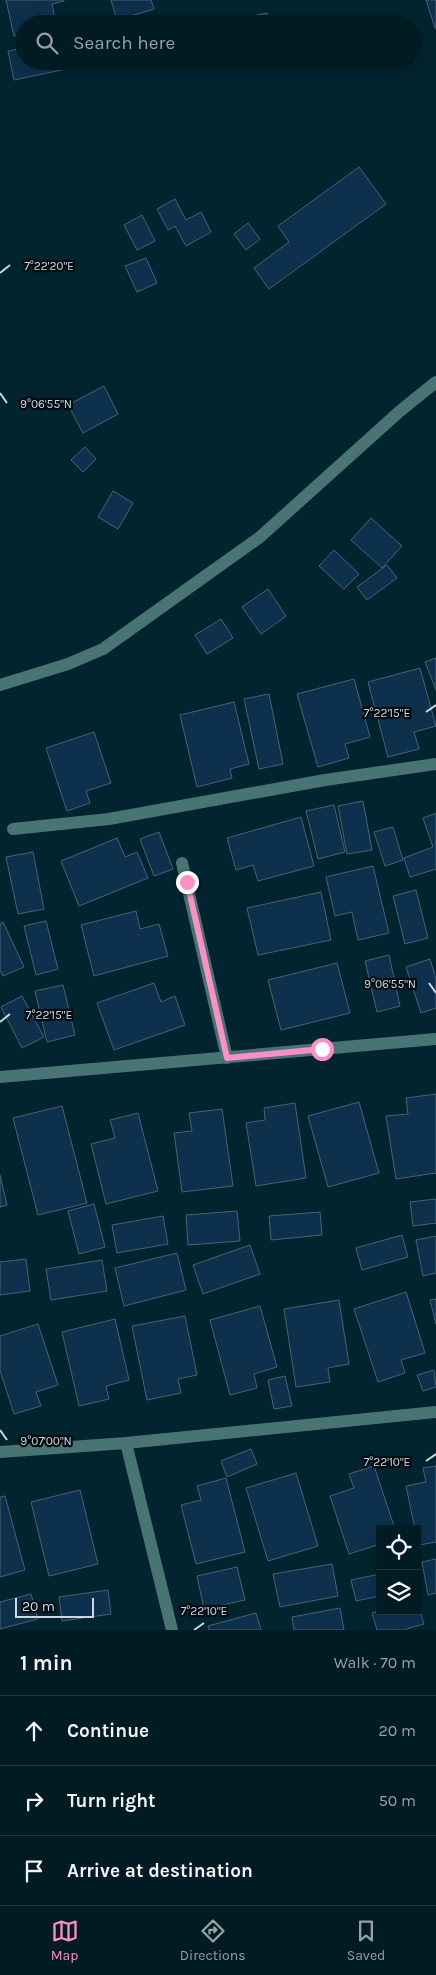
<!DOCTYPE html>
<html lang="en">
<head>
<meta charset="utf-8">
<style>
	:root { --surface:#011b22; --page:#0f282f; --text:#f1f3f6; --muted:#96a1a5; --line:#233940; --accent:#fc8fc3 }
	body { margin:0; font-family:Karla,sans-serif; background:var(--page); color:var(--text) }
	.controls { position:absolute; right:15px; bottom:15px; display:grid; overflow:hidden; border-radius:0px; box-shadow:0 5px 20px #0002 }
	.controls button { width:45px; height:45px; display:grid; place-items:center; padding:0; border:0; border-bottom:1px solid var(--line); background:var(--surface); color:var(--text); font:25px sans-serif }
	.scale { position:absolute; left:15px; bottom:12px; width:79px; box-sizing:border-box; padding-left:5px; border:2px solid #c8dae1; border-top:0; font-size:14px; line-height:18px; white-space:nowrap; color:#c8dae1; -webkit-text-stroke:4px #010b0f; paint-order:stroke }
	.stop { position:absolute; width:15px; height:15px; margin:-11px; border:4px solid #fc8fc3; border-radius:50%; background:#fff }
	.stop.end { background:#fc8fc3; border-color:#fff; box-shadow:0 1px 5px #0008 }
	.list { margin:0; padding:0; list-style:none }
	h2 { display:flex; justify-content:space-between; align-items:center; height:65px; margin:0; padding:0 20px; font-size:21px }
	h2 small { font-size:16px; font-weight:400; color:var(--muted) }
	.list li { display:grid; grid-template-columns:32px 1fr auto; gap:15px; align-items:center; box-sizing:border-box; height:70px; padding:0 20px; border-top:1px solid var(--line) }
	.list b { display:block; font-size:19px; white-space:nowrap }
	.list em { font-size:16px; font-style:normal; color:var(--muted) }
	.icon { flex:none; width:28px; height:28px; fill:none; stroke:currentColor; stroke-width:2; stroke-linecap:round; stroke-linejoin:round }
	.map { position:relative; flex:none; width:436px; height:1630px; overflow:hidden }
	.search { position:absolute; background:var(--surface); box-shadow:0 5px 20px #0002; left:15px; right:15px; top:15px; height:55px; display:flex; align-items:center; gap:12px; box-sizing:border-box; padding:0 18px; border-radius:28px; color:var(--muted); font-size:19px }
	.sheet { height:275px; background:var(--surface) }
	nav { display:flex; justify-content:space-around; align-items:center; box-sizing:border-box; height:70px; border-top:1px solid var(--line); background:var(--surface); font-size:14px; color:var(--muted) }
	nav a { display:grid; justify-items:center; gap:2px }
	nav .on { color:var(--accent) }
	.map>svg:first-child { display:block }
	.building { fill:#0d304d; stroke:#4b6175 }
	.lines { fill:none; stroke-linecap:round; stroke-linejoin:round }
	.minor { stroke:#487474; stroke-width:12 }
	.route { stroke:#fc8fc3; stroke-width:6 }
	.ticks { fill:none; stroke:#c8dae1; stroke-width:2 }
	.ticks-label { font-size:12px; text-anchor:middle; fill:#c8dae1; stroke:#010b0f; stroke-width:4.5; stroke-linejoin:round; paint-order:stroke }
</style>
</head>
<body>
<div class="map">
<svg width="436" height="1630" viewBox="0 0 436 1630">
	<rect width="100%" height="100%" fill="#01242e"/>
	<g class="building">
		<path d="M6,0H64V1L52,4L56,24H24V34L14,36Z"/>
		<path d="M111,0H151L154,9L117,20Z"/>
		<path d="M426,0H436V28H435Z"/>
		<path d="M267,13L269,24H212Z"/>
		<path d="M161,18L162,24H125Z"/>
		<path d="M24,48V61H75L76,67L14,80L8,51Z"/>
		<path d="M107,61H157L109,70Z"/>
		<path d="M359,167L386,204L269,289L254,268L289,242L278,226Z"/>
		<path d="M175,199L186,220L201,212L211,232L186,246L175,226L168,230L157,209Z"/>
		<path d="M142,215L155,241L137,250L124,225Z"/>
		<path d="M248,223L260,239L246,250L234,234Z"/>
		<path d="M146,258L157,283L137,292L125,266Z"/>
		<path d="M104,386L118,414L83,433L68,405Z"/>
		<path d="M85,447L96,459L83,472L71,460Z"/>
		<path d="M113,491L133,503L118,529L98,517Z"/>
		<path d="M371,518L402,546L382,568L351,540Z"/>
		<path d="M334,550L359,574L344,589L319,566Z"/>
		<path d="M387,565L397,578L367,600L357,587Z"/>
		<path d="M268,589L286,616L261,634L242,607Z"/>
		<path d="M221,619L233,638L207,654L195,635Z"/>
		<path d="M436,658V690L425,662Z"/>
		<path d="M420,668L436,726L414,732L419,749L388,757L368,682Z"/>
		<path d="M354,679L370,737L345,744L349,758L318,767L297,694Z"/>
		<path d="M269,694L283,764L259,769L244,699Z"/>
		<path d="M234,702L249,764L230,769L232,778L197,787L180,715Z"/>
		<path d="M94,732L111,783L86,791L90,803L67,811L46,748Z"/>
		<path d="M363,801L372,850L347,854L338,806Z"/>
		<path d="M334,805L345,852L318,859L306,811Z"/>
		<path d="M436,813V869L410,877L404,858L433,847L423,818Z"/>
		<path d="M301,817L314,866L258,881L253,865L236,870L227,838Z"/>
		<path d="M393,827L403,860L385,866L374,832Z"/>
		<path d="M159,832L173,869L154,876L140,839Z"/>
		<path d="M117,838L125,857L137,852L148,878L79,906L61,861Z"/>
		<path d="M33,852L44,909L18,914L6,857Z"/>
		<path d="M373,866L389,933L358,940L352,912L335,916L326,877Z"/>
		<path d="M416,890L428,938L405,944L393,896Z"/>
		<path d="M321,892L331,940L258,955L247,908Z"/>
		<path d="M136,911L140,929L159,924L168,956L94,976L81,925Z"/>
		<path d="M46,921L58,969L36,975L24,926Z"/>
		<path d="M3,922L24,967L3,976L0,970V924Z"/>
		<path d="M389,955L400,1006L377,1012L365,961Z"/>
		<path d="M430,959L436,979V1008L421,1013L406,967Z"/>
		<path d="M337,963L350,1013L281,1030L268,980Z"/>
		<path d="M154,983L161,1002L175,996L185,1025L114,1050L97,1003Z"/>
		<path d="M63,985L75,1035L47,1042L35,991Z"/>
		<path d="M22,996L44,1037L22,1048L1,1007Z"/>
		<path d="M436,1094V1173L396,1179L386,1116L408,1114L406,1098Z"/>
		<path d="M359,1102L379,1173L328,1187L308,1116Z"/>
		<path d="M295,1103L306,1178L256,1186L246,1123L265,1120L264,1108Z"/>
		<path d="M62,1106L87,1203L38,1215L13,1118Z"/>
		<path d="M222,1109L233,1186L182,1192L174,1133L192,1131L189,1113Z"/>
		<path d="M138,1113L158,1191L106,1204L91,1144L115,1138L110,1120Z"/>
		<path d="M0,1175L7,1205L0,1207Z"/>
		<path d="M436,1199V1223L413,1226L410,1202Z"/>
		<path d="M94,1204L105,1247L79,1254L68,1211Z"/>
		<path d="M237,1211L240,1241L188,1245L186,1215Z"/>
		<path d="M320,1212L322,1235L271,1240L269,1216Z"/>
		<path d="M163,1216L168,1244L117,1253L112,1225Z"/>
		<path d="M402,1235L408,1257L362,1270L356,1248Z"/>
		<path d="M436,1236V1273L423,1276L416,1240Z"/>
		<path d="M250,1245L260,1274L203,1294L193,1265Z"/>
		<path d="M177,1253L186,1290L124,1306L115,1268Z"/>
		<path d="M26,1259L30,1291L0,1295V1262Z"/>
		<path d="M102,1260L107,1291L51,1300L46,1269Z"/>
		<path d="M406,1292L425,1353L401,1360L405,1373L378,1382L354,1309Z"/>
		<path d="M436,1299V1324L430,1300Z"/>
		<path d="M339,1300L349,1364L328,1368L330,1382L296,1387L284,1309Z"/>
		<path d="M260,1306L277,1367L254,1374L257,1388L230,1395L210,1320Z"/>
		<path d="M185,1316L197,1375L178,1379L181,1393L147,1400L132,1326Z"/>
		<path d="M115,1319L129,1380L106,1386L109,1399L79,1406L62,1332Z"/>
		<path d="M38,1324L58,1385L36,1392L41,1406L14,1414L0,1370V1336Z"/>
		<path d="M434,1370L436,1387L423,1391L417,1375Z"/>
		<path d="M285,1376L292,1406L274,1409L268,1380Z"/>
		<path d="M251,1449L257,1464L227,1477L221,1461Z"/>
		<path d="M374,1466L395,1529H380V1544L349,1554L330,1496L354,1488L349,1474Z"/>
		<path d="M436,1466V1542L419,1545L417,1529H415L406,1486L426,1482L423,1468Z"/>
		<path d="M296,1473L318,1546L268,1561L246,1488Z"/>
		<path d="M226,1478L245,1552L196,1564L181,1505L201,1500L197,1486Z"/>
		<path d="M80,1490L98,1564L49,1576L31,1502Z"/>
		<path d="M5,1496L25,1570L0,1577V1497Z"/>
		<path d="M436,1559V1593L428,1595L422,1562Z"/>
		<path d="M332,1564L338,1596L280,1607L273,1574Z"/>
		<path d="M237,1567L245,1600L204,1609L197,1576Z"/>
		<path d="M380,1574V1596L356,1601L351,1580Z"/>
		<path d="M108,1590L111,1614L62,1621L59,1597Z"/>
		<path d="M31,1594L38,1619L0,1629V1602Z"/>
		<path d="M417,1601L424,1624L403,1630H377L372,1613L380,1611H417Z"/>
		<path d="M340,1608L344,1630H294L292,1617Z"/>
		<path d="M256,1613L261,1630H209L208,1626Z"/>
	</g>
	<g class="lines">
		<g class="minor">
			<path d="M0,685L68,664L103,649L260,537L400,411L436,382"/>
			<path d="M13,829L109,819L325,780L436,764"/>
			<path d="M182,863L227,1058"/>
			<path d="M0,1077L436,1039"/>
			<path d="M126,1443L172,1630"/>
			<path d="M0,1452L126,1443L436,1412"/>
		</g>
	</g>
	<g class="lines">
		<path class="route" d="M187,882L227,1058L322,1049"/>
	</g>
	<path class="ticks" d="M0,273L10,265M0,393L7,403M426,712L436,705M429,983L436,993M0,1022L10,1014M0,1430L7,1440M426,1461L436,1454M194,1630L204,1623"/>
	<g class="ticks-label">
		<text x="49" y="270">7°22'20"E</text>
		<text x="46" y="408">9°06'55"N</text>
		<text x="387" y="717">7°22'15"E</text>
		<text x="390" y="988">9°06'55"N</text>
		<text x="49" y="1019">7°22'15"E</text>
		<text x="46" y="1445">9°07'00"N</text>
		<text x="387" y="1466">7°22'10"E</text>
		<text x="204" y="1615">7°22'10"E</text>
	</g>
</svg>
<div class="controls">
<button><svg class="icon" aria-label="locate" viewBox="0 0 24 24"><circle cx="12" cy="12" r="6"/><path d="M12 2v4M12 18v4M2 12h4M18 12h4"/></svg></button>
<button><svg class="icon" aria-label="layers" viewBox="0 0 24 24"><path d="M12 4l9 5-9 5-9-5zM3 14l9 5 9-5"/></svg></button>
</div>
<div class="scale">20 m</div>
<div class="stop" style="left:322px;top:1049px"></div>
<div class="stop end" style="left:187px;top:882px"></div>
<div class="search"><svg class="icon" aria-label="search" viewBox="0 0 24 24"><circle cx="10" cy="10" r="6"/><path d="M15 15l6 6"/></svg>Search here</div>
</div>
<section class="sheet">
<h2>1 min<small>Walk · 70 m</small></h2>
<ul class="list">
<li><svg class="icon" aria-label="ahead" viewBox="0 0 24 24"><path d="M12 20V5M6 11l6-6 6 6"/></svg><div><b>Continue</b></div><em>20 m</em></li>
<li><svg class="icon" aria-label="right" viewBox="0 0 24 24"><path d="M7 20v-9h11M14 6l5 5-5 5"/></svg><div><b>Turn right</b></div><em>50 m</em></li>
<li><svg class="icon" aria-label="arrive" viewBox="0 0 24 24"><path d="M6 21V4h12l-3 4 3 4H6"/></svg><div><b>Arrive at destination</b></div></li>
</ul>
</section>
<nav>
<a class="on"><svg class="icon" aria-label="map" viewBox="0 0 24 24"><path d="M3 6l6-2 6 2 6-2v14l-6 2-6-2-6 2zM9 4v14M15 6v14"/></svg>Map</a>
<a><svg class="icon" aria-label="directions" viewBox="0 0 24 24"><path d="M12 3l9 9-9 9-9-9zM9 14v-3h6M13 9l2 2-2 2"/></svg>Directions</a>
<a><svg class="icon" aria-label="saved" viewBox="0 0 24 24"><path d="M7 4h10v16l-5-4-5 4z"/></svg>Saved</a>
</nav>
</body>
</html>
